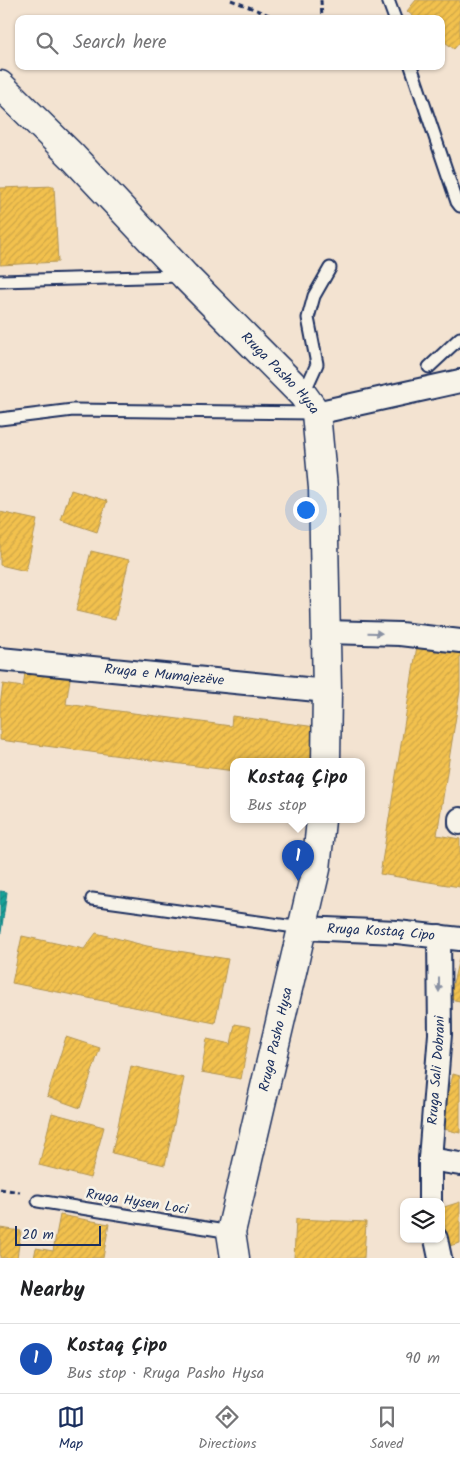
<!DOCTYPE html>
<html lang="en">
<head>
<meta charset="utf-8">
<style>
	:root { --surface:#fff; --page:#f6f6f6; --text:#202124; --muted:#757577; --line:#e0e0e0; --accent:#1b2f5e }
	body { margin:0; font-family:Kalam,sans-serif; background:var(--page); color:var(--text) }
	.controls { position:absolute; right:15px; bottom:15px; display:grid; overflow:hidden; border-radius:10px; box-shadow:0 1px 4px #0004 }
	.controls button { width:45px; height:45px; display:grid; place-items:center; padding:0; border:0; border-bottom:1px solid var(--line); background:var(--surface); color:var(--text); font:25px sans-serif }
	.scale { position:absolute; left:15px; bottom:12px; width:86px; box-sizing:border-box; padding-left:5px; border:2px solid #1b2f5e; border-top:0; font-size:14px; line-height:18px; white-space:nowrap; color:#1b2f5e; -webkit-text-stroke:4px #f7f3e8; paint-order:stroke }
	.you { position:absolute; left:305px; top:509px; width:18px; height:18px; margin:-12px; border:4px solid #fff; border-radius:50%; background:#1a73e8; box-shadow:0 0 0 8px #1a73e833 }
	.badge { display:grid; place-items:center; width:32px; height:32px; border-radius:50%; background:var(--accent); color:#fff; font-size:16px; font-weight:700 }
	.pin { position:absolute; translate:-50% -41px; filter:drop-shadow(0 1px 2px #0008) }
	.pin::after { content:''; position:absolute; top:26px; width:18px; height:15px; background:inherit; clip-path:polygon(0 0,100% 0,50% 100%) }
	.popup { position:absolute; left:230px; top:758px; width:135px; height:65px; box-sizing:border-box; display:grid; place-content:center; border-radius:10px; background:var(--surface); filter:drop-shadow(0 1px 4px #0005); font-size:16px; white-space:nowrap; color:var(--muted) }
	.popup b { font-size:19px; color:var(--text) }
	.popup::after { content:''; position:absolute; left:50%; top:100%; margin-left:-10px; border:10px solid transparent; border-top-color:var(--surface) }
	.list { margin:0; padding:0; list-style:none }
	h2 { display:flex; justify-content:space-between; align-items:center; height:65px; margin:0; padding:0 20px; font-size:21px }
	h2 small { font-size:16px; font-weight:400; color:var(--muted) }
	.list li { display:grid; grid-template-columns:32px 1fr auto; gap:15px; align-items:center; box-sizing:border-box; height:70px; padding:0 20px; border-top:1px solid var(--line) }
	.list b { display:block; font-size:19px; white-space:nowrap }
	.list p { margin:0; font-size:16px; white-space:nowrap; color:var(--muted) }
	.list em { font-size:16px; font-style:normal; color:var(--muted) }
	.icon { flex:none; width:28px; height:28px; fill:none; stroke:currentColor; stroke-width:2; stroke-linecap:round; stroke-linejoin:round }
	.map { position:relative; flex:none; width:460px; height:1258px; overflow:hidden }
	.search { position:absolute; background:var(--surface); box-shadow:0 1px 4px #0004; left:15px; right:15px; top:15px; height:55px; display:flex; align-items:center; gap:12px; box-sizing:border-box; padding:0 18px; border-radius:10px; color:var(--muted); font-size:19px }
	.sheet { height:135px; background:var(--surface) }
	nav { display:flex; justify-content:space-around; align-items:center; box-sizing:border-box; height:70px; border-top:1px solid var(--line); background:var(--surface); font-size:14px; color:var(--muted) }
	nav a { display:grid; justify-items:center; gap:2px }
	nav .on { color:var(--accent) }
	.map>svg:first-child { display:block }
	.homes { fill:url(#homes-hatch); stroke:#b29553 }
	.public { fill:url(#public-hatch); stroke:#188087 }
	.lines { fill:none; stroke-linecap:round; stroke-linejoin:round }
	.service-casing { stroke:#1b2f5e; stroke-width:15 }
	.minor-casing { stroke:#1b2f5e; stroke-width:26 }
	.secondary-casing { stroke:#1b2f5e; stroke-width:31 }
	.path { stroke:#1b2f5e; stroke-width:3; stroke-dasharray:5 4; stroke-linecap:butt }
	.service { stroke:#f7f3e8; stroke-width:11 }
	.minor { stroke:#f7f3e8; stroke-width:22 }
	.secondary { stroke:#f7f3e8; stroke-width:28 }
	.oneway { fill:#8991a3 }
	.labels { text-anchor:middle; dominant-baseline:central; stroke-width:5; stroke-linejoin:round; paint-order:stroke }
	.street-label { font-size:14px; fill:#1b2f5e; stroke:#f7f3e8 }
</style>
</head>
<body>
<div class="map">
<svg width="460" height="1258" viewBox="0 0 460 1258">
	<defs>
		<pattern id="homes-hatch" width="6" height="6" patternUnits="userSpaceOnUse" patternTransform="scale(1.25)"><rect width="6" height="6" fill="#f2c14e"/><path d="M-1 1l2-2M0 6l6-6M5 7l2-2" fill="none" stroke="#cfa646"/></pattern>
		<pattern id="public-hatch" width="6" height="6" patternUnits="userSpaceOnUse" patternTransform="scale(1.25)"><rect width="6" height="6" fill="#17a398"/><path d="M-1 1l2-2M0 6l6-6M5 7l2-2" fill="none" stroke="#14857f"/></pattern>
	</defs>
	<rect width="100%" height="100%" fill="#f3e3d1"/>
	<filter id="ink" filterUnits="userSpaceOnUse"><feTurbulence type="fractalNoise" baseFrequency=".02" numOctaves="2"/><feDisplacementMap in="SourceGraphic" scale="10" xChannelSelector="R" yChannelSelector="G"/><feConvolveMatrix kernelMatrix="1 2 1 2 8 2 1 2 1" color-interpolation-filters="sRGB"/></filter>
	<g filter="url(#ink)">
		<g class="homes">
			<path d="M416,0H460V42L454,49L441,39V19H416L407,11Z"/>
			<path d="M54,186L58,262L0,265V188Z"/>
			<path d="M71,490L107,501L97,532L61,520Z"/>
			<path d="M0,512L37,520L26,571L0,565Z"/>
			<path d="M91,551L129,560L115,620L76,611Z"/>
			<path d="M417,646L460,653V691L437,835L460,839V887L380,874Z"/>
			<path d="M25,673L70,679L66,704L231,726L232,716L316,727L311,762H234V771L0,740V704L3,684L23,687Z"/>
			<path d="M96,933L147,946L228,959L215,1023L12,983L22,936L84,949Z"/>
			<path d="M460,955V1001L449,999Z"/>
			<path d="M235,1024L251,1027L241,1079L201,1072L207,1039L231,1044Z"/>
			<path d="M66,1037L100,1048L80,1108L47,1096Z"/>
			<path d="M131,1066L184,1078L165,1165L112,1153Z"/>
			<path d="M453,1074L460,1076V1133L440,1128Z"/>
			<path d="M52,1113L104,1127L90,1178L39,1165Z"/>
			<path d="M460,1202V1243L449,1246L441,1208Z"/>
			<path d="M60,1215L109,1224L103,1258H34L36,1248L53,1251Z"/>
			<path d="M296,1219L366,1222L364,1258H294Z"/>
			<path d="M0,1228L21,1231L17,1258H0Z"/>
		</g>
		<path class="public" d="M0,891L7,892L0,939Z"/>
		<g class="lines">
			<g class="service-casing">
				<g id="service">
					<path d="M388,0L395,19"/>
					<path d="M411,66L457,202L460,206"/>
					<path d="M0,281L180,276"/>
					<path d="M429,367L460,338"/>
					<path d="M303,395L317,364L308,318L314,296L330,268"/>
					<path d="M0,419L73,410L314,413"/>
					<path d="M92,899L302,928"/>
					<path d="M38,1201L231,1232"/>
				</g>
			</g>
			<g class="minor-casing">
				<g id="minor">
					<path d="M316,413L460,381"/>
					<path d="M326,632L400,634L460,641"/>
					<path id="s1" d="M0,659L327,691"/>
					<path d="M460,819V823"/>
					<path id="s2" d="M302,928L397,932L460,939"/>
					<path d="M430,1159L460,1164"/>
					<path id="s3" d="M430,1202V1159L440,1034L439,936"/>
					<path d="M436,1239L440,1258"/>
				</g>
			</g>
			<g class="secondary-casing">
				<g id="secondary">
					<path id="s4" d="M0,85L73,157L185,276L303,395L316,413L323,488L327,691L326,762"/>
					<path id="s5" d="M235,1258L231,1232L316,869L321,820"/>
				</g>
			</g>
			<g class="path">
				<path d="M231,0L279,19"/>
				<path d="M321,0L322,19"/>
				<path d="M0,1189L20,1192"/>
			</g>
			<use href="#service" class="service"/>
			<use href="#minor" class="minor"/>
			<use href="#secondary" class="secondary"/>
		</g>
		<defs><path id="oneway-solid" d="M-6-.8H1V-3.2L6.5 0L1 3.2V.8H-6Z" transform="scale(1.25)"/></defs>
		<g class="oneway">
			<use href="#oneway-solid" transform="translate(375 633) rotate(2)"/>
			<use href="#oneway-solid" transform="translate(439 985) rotate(90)"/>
		</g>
	</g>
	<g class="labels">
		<g class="street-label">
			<text stroke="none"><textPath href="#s4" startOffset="402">Rruga Pasho Hysa</textPath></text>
			<text stroke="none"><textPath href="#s1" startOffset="165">Rruga e Mumajezëve</textPath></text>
			<text stroke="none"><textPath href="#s2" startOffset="79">Rruga Kostaq Cipo</textPath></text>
			<text stroke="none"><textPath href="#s5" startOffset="224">Rruga Pasho Hysa</textPath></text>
			<text stroke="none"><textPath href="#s3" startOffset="132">Rruga Sali Dobrani</textPath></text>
			<text transform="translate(137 1202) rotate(9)">Rruga Hysen Loci</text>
		</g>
	</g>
</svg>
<div class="controls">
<button><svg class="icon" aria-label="layers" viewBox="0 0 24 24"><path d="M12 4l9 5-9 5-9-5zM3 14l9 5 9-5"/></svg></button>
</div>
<div class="scale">20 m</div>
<div class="you"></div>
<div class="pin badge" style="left:298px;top:881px;background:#1a4fb4">1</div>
<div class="popup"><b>Kostaq Çipo</b>Bus stop</div>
<div class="search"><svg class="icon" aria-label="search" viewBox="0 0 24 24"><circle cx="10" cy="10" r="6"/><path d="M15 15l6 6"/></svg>Search here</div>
</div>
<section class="sheet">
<h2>Nearby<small></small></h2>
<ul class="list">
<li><span class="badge" style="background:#1a4fb4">1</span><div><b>Kostaq Çipo</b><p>Bus stop · Rruga Pasho Hysa</p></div><em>90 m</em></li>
</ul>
</section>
<nav>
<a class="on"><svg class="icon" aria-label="map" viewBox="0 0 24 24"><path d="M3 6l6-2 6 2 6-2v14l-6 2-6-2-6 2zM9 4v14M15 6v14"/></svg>Map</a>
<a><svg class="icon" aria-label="directions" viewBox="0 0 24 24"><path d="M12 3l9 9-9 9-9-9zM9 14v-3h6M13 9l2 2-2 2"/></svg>Directions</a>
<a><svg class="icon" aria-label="saved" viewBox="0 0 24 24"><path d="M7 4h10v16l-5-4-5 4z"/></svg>Saved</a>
</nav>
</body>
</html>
